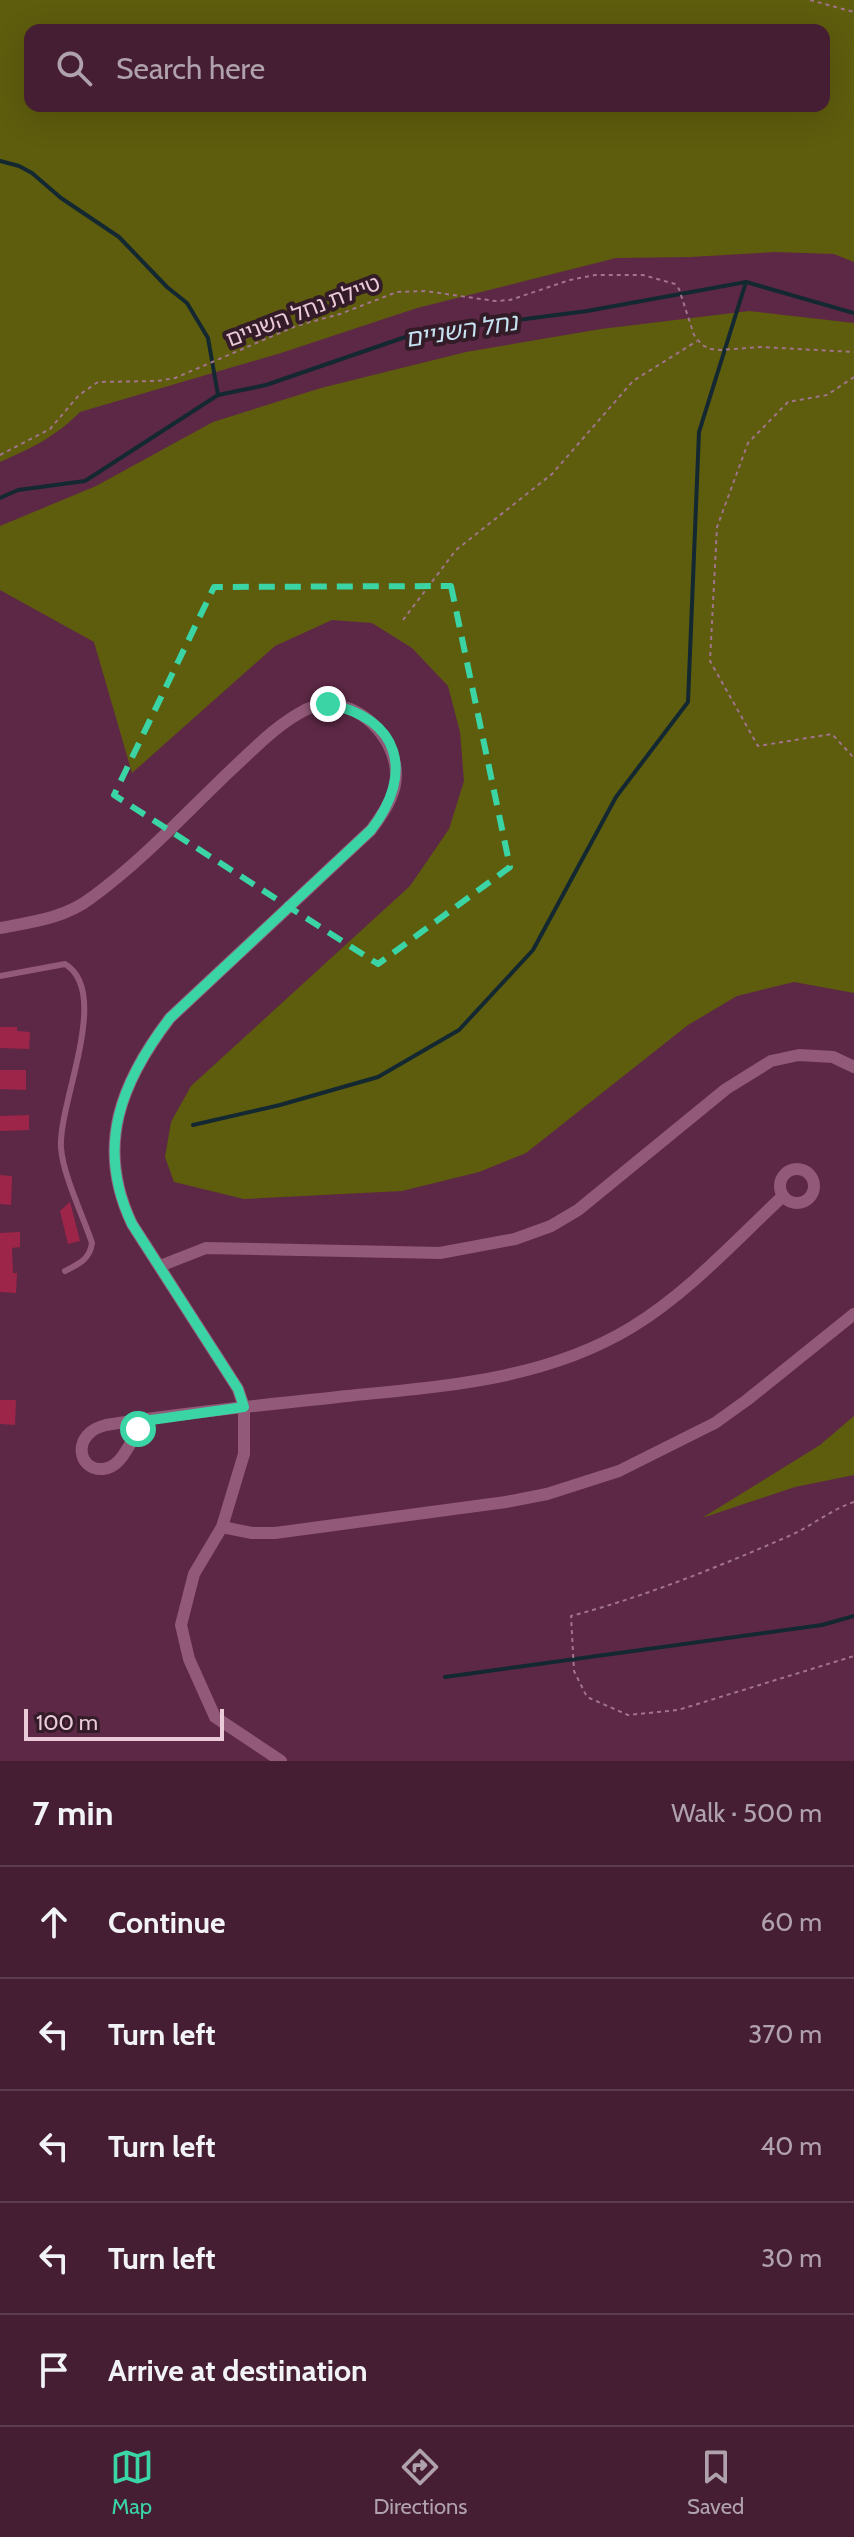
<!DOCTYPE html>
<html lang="en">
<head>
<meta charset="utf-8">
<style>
	:root { --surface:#461e34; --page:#4d273c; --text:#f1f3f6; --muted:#b0a2ac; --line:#5e3c4f; --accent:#3ad4a5 }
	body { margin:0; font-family:Cabin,"Noto Sans Hebrew",sans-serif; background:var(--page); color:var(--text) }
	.scale { position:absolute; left:24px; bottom:20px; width:200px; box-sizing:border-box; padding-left:8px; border:4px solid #eac9d9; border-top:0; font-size:22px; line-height:28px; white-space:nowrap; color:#eac9d9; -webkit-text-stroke:6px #331b28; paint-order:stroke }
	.stop { position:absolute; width:24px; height:24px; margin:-18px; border:6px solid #3ad4a5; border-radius:50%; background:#fff }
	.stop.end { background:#3ad4a5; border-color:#fff; box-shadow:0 2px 8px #0008 }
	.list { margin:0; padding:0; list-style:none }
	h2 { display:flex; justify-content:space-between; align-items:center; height:104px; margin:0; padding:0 32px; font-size:34px }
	h2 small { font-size:26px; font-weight:400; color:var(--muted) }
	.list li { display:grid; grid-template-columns:52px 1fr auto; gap:24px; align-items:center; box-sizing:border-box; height:112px; padding:0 32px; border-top:2px solid var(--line) }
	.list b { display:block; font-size:30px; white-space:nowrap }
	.list em { font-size:26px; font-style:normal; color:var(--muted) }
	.icon { flex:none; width:44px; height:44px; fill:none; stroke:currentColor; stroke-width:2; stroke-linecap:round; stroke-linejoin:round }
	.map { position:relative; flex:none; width:854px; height:1761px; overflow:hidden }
	.search { position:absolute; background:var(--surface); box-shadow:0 8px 32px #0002; left:24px; right:24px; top:24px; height:88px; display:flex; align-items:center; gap:20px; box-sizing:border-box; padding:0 28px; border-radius:16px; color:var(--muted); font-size:30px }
	.sheet { height:664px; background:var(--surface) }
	nav { display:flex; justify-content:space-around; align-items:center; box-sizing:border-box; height:112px; border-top:2px solid var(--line); background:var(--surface); font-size:22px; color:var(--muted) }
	nav a { display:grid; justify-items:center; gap:4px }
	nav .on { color:var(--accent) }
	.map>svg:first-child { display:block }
	.green { fill:#5e5c0d; fill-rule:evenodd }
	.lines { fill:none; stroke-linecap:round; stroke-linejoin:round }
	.stream { stroke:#142831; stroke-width:4 }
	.building { fill:#9d254a }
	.path { stroke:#a0748b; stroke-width:2; stroke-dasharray:4 4; stroke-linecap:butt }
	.service { stroke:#935978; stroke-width:6 }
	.minor { stroke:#935978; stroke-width:12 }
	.route { stroke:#3ad4a5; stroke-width:10 }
	.marked { fill:none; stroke:#3ad4a5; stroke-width:6; stroke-dasharray:16 10; stroke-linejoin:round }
	.labels { text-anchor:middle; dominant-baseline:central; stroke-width:8; stroke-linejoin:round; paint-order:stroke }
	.street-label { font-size:22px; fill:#eac9d9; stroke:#331b28 }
	.water-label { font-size:24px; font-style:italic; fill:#c4e2f0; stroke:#331b28 }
</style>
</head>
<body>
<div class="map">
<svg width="854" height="1761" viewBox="0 0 854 1761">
	<rect width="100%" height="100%" fill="#5d2845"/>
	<g class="green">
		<path d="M0,0H854V262L834,254L775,252L691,257L616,258L417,308L281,353L80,412C55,437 32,448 0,462ZM824,30V106H30V30Z"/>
		<path d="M749,311L854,323V993L794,982L737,996L688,1025L526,1153L479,1172L402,1191L244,1199L174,1182L165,1157L171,1122L191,1086L410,886L449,829L464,781L460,732L448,686L412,648L372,623L332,620L275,646L132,773L94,642L0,590V526L96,486L213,422L321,388L466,352L601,329Z"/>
		<path d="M854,1416V1475L795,1487L702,1518L820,1445Z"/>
	</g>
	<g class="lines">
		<g class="stream">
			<path d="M0,161L19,166L32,173L61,198L119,237L167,287L187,303L208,338L218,395"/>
			<path d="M0,498L18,490L85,481L218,395L266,385L417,333L587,311L746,282L854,313"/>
			<path d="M193,1125L280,1105L378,1077L459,1030L533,950L616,797L688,702L699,432L746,282"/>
			<path d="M445,1677L822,1625L854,1616"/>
		</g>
	</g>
	<g class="building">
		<path d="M0,1027H17V1031L30,1032L29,1049L0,1048Z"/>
		<path d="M0,1070H26V1090L0,1089Z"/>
		<path d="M29,1115V1130L0,1131V1116Z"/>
		<path d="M0,1175L12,1176L11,1205L0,1204Z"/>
		<path d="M70,1202L80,1241L68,1244L60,1211Z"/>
		<path d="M20,1232V1247L12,1248L13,1273H17L16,1293L0,1292V1233Z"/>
		<path d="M0,1400H16L15,1425L0,1424Z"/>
	</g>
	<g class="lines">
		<g class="path">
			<path d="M810,0L854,12"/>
			<path d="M854,377L827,395L788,402L748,443L717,527L710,661L758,746L832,734L854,758"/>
			<path d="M0,455L50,429L79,395L98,382L157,381L175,378L296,326L340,314L397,292L425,291L495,301L510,300L570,280L595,275H643L675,284L679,289L694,335L702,345L710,349L721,350L760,347L854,352"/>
			<path d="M403,620L456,550L552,474L633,381L697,341"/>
			<path d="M854,1502C830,1510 812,1526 789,1536C718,1567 647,1596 571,1616L574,1671L587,1697L628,1715L678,1710L854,1656"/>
		</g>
		<path class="service" d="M0,976L65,964C112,992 58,1103 61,1148C63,1175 83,1216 92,1243C90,1259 79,1264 65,1271"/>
		<g class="minor">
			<path d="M0,928C32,922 65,918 91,898C142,861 185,814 230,771C254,749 276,725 305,710C345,691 387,725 395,764C400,789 386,810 371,830L170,1018C121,1082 95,1146 132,1224L238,1389L244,1407V1454L222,1527L194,1574L181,1625L189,1659L215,1717L281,1761"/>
			<circle cx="797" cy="1186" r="17"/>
			<path d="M160,1266L206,1248L440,1253L515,1239L551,1226L578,1210L726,1089L771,1061L799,1055L833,1057L854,1067"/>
			<path d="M151,1420C130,1430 127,1467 103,1469C77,1471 71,1433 106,1425C186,1412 266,1405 347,1396C445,1386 545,1380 632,1327C689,1292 735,1241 783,1196"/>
			<path d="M222,1527L252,1533H275L506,1502L547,1494L619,1471L715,1423L747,1400L854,1314"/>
		</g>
	</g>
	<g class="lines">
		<path class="route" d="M138,1429L151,1420L244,1407L238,1389L132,1224C95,1147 121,1082 170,1018L371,830C415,773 400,718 328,704"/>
	</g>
	<path class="marked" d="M451,586L510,867L378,964L114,795L214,587Z"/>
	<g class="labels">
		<g class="street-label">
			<text transform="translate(303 311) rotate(-21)">טיילת נחל השניים</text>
		</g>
		<g class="water-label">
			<text transform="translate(461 330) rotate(-9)">נחל השניים</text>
		</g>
	</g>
</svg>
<div class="scale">100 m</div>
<div class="stop" style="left:138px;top:1429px"></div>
<div class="stop end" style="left:328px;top:704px"></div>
<div class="search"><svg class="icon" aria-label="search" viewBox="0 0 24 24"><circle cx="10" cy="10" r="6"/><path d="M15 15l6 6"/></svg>Search here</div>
</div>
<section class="sheet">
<h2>7 min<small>Walk · 500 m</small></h2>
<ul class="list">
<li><svg class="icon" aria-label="ahead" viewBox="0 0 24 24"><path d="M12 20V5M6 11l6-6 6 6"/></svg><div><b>Continue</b></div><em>60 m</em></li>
<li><svg class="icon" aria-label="left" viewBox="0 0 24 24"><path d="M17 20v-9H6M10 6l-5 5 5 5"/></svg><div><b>Turn left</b></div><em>370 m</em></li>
<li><svg class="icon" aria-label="left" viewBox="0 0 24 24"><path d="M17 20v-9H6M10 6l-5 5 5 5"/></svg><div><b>Turn left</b></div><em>40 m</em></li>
<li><svg class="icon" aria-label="left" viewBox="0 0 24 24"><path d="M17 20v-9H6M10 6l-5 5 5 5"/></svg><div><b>Turn left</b></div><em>30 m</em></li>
<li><svg class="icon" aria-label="arrive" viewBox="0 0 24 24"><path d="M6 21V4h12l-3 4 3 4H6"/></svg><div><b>Arrive at destination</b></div></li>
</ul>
</section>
<nav>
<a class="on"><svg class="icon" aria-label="map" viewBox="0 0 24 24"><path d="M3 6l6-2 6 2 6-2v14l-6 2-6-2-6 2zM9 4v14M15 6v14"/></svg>Map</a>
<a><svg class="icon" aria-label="directions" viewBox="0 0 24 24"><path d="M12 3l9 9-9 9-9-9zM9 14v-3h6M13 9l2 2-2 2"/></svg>Directions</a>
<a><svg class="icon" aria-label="saved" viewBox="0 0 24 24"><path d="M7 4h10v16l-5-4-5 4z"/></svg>Saved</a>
</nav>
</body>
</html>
